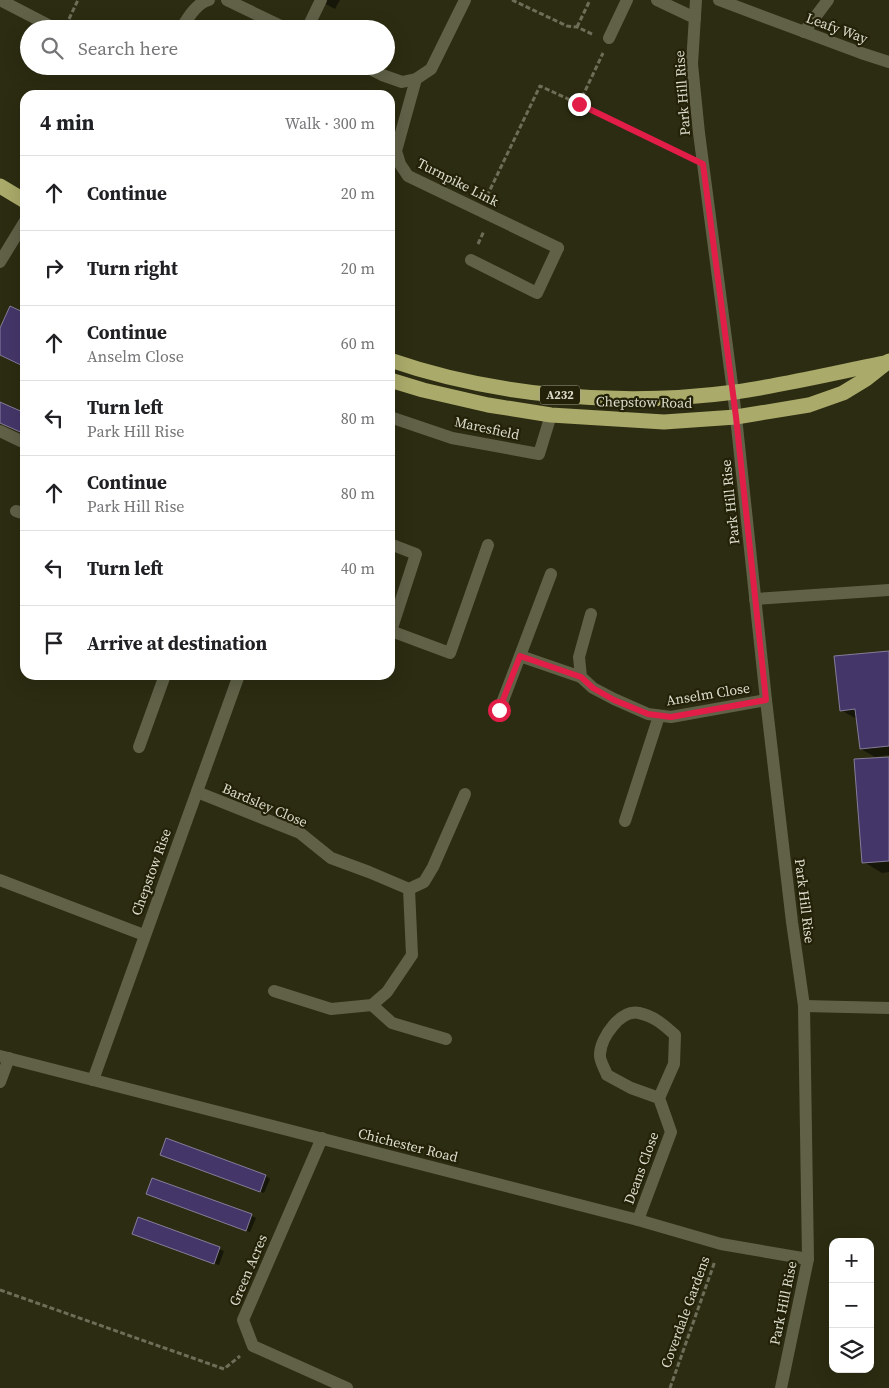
<!DOCTYPE html>
<html lang="en">
<head>
<meta charset="utf-8">
<style>
	:root { --surface:#fff; --page:#f6f6f6; --text:#202124; --muted:#757577; --line:#e0e0e0 }
	body { margin:0; font-family:"Source Serif 4",serif; background:var(--page); color:var(--text) }
	.controls { position:absolute; right:15px; bottom:15px; display:grid; overflow:hidden; border-radius:10px; box-shadow:0 5px 20px #0002 }
	.controls button { width:45px; height:45px; display:grid; place-items:center; padding:0; border:0; border-bottom:1px solid var(--line); background:var(--surface); color:var(--text); font:25px sans-serif }
	.stop { position:absolute; width:15px; height:15px; margin:-11px; border:4px solid #e11d48; border-radius:50%; background:#fff }
	.stop.end { background:#e11d48; border-color:#fff; box-shadow:0 1px 5px #0008 }
	.list { margin:0; padding:0; list-style:none }
	h2 { display:flex; justify-content:space-between; align-items:center; height:65px; margin:0; padding:0 20px; font-size:21px }
	h2 small { font-size:16px; font-weight:400; color:var(--muted) }
	.list li { display:grid; grid-template-columns:32px 1fr auto; gap:15px; align-items:center; box-sizing:border-box; height:75px; padding:0 20px; border-top:1px solid var(--line) }
	.list b { display:block; font-size:19px; white-space:nowrap }
	.list p { margin:0; font-size:16px; white-space:nowrap; color:var(--muted) }
	.list em { font-size:16px; font-style:normal; color:var(--muted) }
	.icon { flex:none; width:28px; height:28px; fill:none; stroke:currentColor; stroke-width:2; stroke-linecap:round; stroke-linejoin:round }
	.map { position:relative; flex:none; width:889px; height:1388px; overflow:hidden }
	.search { position:absolute; background:var(--surface); box-shadow:0 5px 20px #0002; left:20px; top:20px; width:375px; height:55px; display:flex; align-items:center; gap:12px; box-sizing:border-box; padding:0 18px; border-radius:28px; color:var(--muted); font-size:19px }
	.panel { position:absolute; background:var(--surface); box-shadow:0 5px 20px #0002; left:20px; top:90px; width:375px; height:590px; border-radius:15px }
	.map>svg:first-child { display:block }
	.shadow { fill:#0007 }
	.building { fill:#453669; stroke:#847d99 }
	.lines { fill:none; stroke-linecap:round; stroke-linejoin:round }
	.path { stroke:#6e6e58; stroke-width:3; stroke-dasharray:5 2.5; stroke-linecap:butt }
	.lane { stroke:#606147; stroke-width:12 }
	.street { stroke:#606147; stroke-width:12 }
	.highway { stroke:#aaaa6a; stroke-width:15 }
	.route { stroke:#e11d48; stroke-width:6 }
	.labels { text-anchor:middle; dominant-baseline:central; stroke-width:4.5; stroke-linejoin:round; paint-order:stroke }
	.shield { fill:#232208; stroke:#a4a592; stroke-width:1 }
	.shield-label { font-size:12px; font-weight:bold; fill:#dcddcd }
	.street-label { font-size:14px; fill:#dcddcd; stroke:#232208 }
</style>
</head>
<body>
<div class="map">
<svg width="889" height="1388" viewBox="0 0 889 1388">
	<rect width="100%" height="100%" fill="#2c2c12"/>
	<g class="shadow">
		<path d="M318,0H340L335,9Z"/>
		<path d="M25,314V368L0,355V331Z"/>
		<path d="M889,652V755L875,757L861,749L858,718H855L841,710Z"/>
		<path d="M889,758V872L882,873L864,862Z"/>
		<path d="M167,1140L266,1176L270,1179L264,1193L166,1156Z"/>
		<path d="M153,1179L252,1216L256,1218L250,1232L151,1196Z"/>
		<path d="M139,1219L224,1251L219,1265L138,1236Z"/>
	</g>
	<g class="building">
		<path d="M10,306L25,313V367L0,355V328Z"/>
		<path d="M0,402L25,413V434L0,423Z"/>
		<path d="M889,651V746L860,749L855,709L840,711L834,656Z"/>
		<path d="M889,757V861L862,863L854,759Z"/>
		<path d="M166,1138L266,1175L260,1192L160,1155Z"/>
		<path d="M152,1178L252,1214L246,1231L146,1194Z"/>
		<path d="M138,1217L220,1247L214,1264L132,1234Z"/>
	</g>
	<g class="lines">
		<g class="path">
			<path d="M512,0L567,26L577,27L594,35"/>
			<path d="M69,19L78,0"/>
			<path d="M577,27L590,0"/>
			<path d="M579,104L684,155"/>
			<path d="M487,196L540,86L579,104L603,53"/>
			<path d="M478,244L484,231"/>
			<path d="M0,1290L224,1369L240,1356"/>
			<path d="M670,1388L715,1261"/>
		</g>
		<g class="lane">
			<path d="M657,0L695,18"/>
			<path d="M307,29L321,0"/>
			<path d="M804,32L828,0"/>
			<path d="M609,38L627,0"/>
			<path d="M471,260L537,293L558,248"/>
			<path d="M733,392L736,417"/>
			<path d="M0,431L25,443"/>
			<path d="M16,511L25,514"/>
			<path d="M390,544L416,554L391,631L450,653L488,545"/>
			<path d="M755,599L889,590"/>
			<path d="M520,656L581,677"/>
			<path d="M499,711L551,574"/>
			<path d="M139,747L165,675"/>
			<path d="M625,821L659,716"/>
			<path d="M409,889L424,882L433,867L465,794"/>
			<path d="M372,1005L392,1023L446,1039"/>
		</g>
		<g class="street">
			<path d="M0,0L56,29"/>
			<path d="M227,0L287,29"/>
			<path d="M465,0L431,69L416,79L396,151L400,164L408,176L558,248"/>
			<path d="M696,0L692,64L699,133L733,392"/>
			<path d="M719,0L861,53L889,62"/>
			<path d="M181,29C187,19 197,2 209,0"/>
			<path d="M364,66L382,75L402,82L416,79"/>
			<path d="M0,262L25,221"/>
			<path d="M390,417L452,438L539,454L551,415"/>
			<path d="M736,417L766,700L792,922L804,1006L808,1259L781,1388"/>
			<path d="M591,614L579,657L581,677L593,688L614,699L648,714L671,717L766,700"/>
			<path d="M197,792L300,833L331,858L369,872L409,889L412,955L387,992L372,1005L331,1009L274,991"/>
			<path d="M0,880L144,935"/>
			<path d="M804,1006L889,1008"/>
			<path d="M0,1056L638,1220L721,1244L808,1259"/>
			<path d="M93,1080L239,675"/>
			<path d="M0,1082L9,1058"/>
			<path d="M322,1138L243,1320L253,1346L347,1388"/>
			<path d="M638,1220L671,1132L659,1098L674,1064L675,1035C664,1025 654,1016 639,1013C621,1009 601,1037 600,1054C599,1060 605,1069 607,1075L631,1088L659,1098"/>
		</g>
		<g class="highway">
			<path d="M0,186L25,201"/>
			<path d="M390,360C497,397 623,407 735,392C785,385 834,373 884,363"/>
			<path d="M390,380L423,390L488,405L551,415L664,422L736,417L809,405L843,393L866,379L889,361"/>
		</g>
	</g>
	<g class="lines">
		<path class="route" d="M499,710L520,656L581,677L593,688L614,700L648,714L671,717L766,700L736,417L703,164L579,104"/>
	</g>
	<g class="labels">
		<rect class="shield" x="540" y="385.5" width="40" height="19" rx="4"/>
		<g class="shield-label">
			<text x="560" y="395">A232</text>
		</g>
		<g class="street-label">
			<text transform="translate(837 28) rotate(20)">Leafy Way</text>
			<text transform="translate(682 93) rotate(-94)">Park Hill Rise</text>
			<text transform="translate(458 182) rotate(27)">Turnpike Link</text>
			<text transform="translate(644 402) rotate(1)">Chepstow Road</text>
			<text transform="translate(487 428) rotate(12)">Maresfield</text>
			<text transform="translate(730 502) rotate(-96)">Park Hill Rise</text>
			<text transform="translate(708 694) rotate(-9)">Anselm Close</text>
			<text transform="translate(265 805) rotate(23)">Bardsley Close</text>
			<text transform="translate(151 872) rotate(-70)">Chepstow Rise</text>
			<text transform="translate(805 901) rotate(83)">Park Hill Rise</text>
			<text transform="translate(408 1145) rotate(14)">Chichester Road</text>
			<text transform="translate(641 1168) rotate(-70)">Deans Close</text>
			<text transform="translate(248 1270) rotate(-67)">Green Acres</text>
			<text transform="translate(783 1303) rotate(-78)">Park Hill Rise</text>
			<text transform="translate(685 1312) rotate(-70)">Coverdale Gardens</text>
		</g>
	</g>
</svg>
<div class="controls">
<button>+</button>
<button>−</button>
<button><svg class="icon" aria-label="layers" viewBox="0 0 24 24"><path d="M12 4l9 5-9 5-9-5zM3 14l9 5 9-5"/></svg></button>
</div>
<div class="stop" style="left:499px;top:710px"></div>
<div class="stop end" style="left:579px;top:104px"></div>
<div class="search"><svg class="icon" aria-label="search" viewBox="0 0 24 24"><circle cx="10" cy="10" r="6"/><path d="M15 15l6 6"/></svg>Search here</div>
<section class="panel">
<h2>4 min<small>Walk · 300 m</small></h2>
<ul class="list">
<li><svg class="icon" aria-label="ahead" viewBox="0 0 24 24"><path d="M12 20V5M6 11l6-6 6 6"/></svg><div><b>Continue</b></div><em>20 m</em></li>
<li><svg class="icon" aria-label="right" viewBox="0 0 24 24"><path d="M7 20v-9h11M14 6l5 5-5 5"/></svg><div><b>Turn right</b></div><em>20 m</em></li>
<li><svg class="icon" aria-label="ahead" viewBox="0 0 24 24"><path d="M12 20V5M6 11l6-6 6 6"/></svg><div><b>Continue</b><p>Anselm Close</p></div><em>60 m</em></li>
<li><svg class="icon" aria-label="left" viewBox="0 0 24 24"><path d="M17 20v-9H6M10 6l-5 5 5 5"/></svg><div><b>Turn left</b><p>Park Hill Rise</p></div><em>80 m</em></li>
<li><svg class="icon" aria-label="ahead" viewBox="0 0 24 24"><path d="M12 20V5M6 11l6-6 6 6"/></svg><div><b>Continue</b><p>Park Hill Rise</p></div><em>80 m</em></li>
<li><svg class="icon" aria-label="left" viewBox="0 0 24 24"><path d="M17 20v-9H6M10 6l-5 5 5 5"/></svg><div><b>Turn left</b></div><em>40 m</em></li>
<li><svg class="icon" aria-label="arrive" viewBox="0 0 24 24"><path d="M6 21V4h12l-3 4 3 4H6"/></svg><div><b>Arrive at destination</b></div></li>
</ul>
</section>
</div>
</body>
</html>
